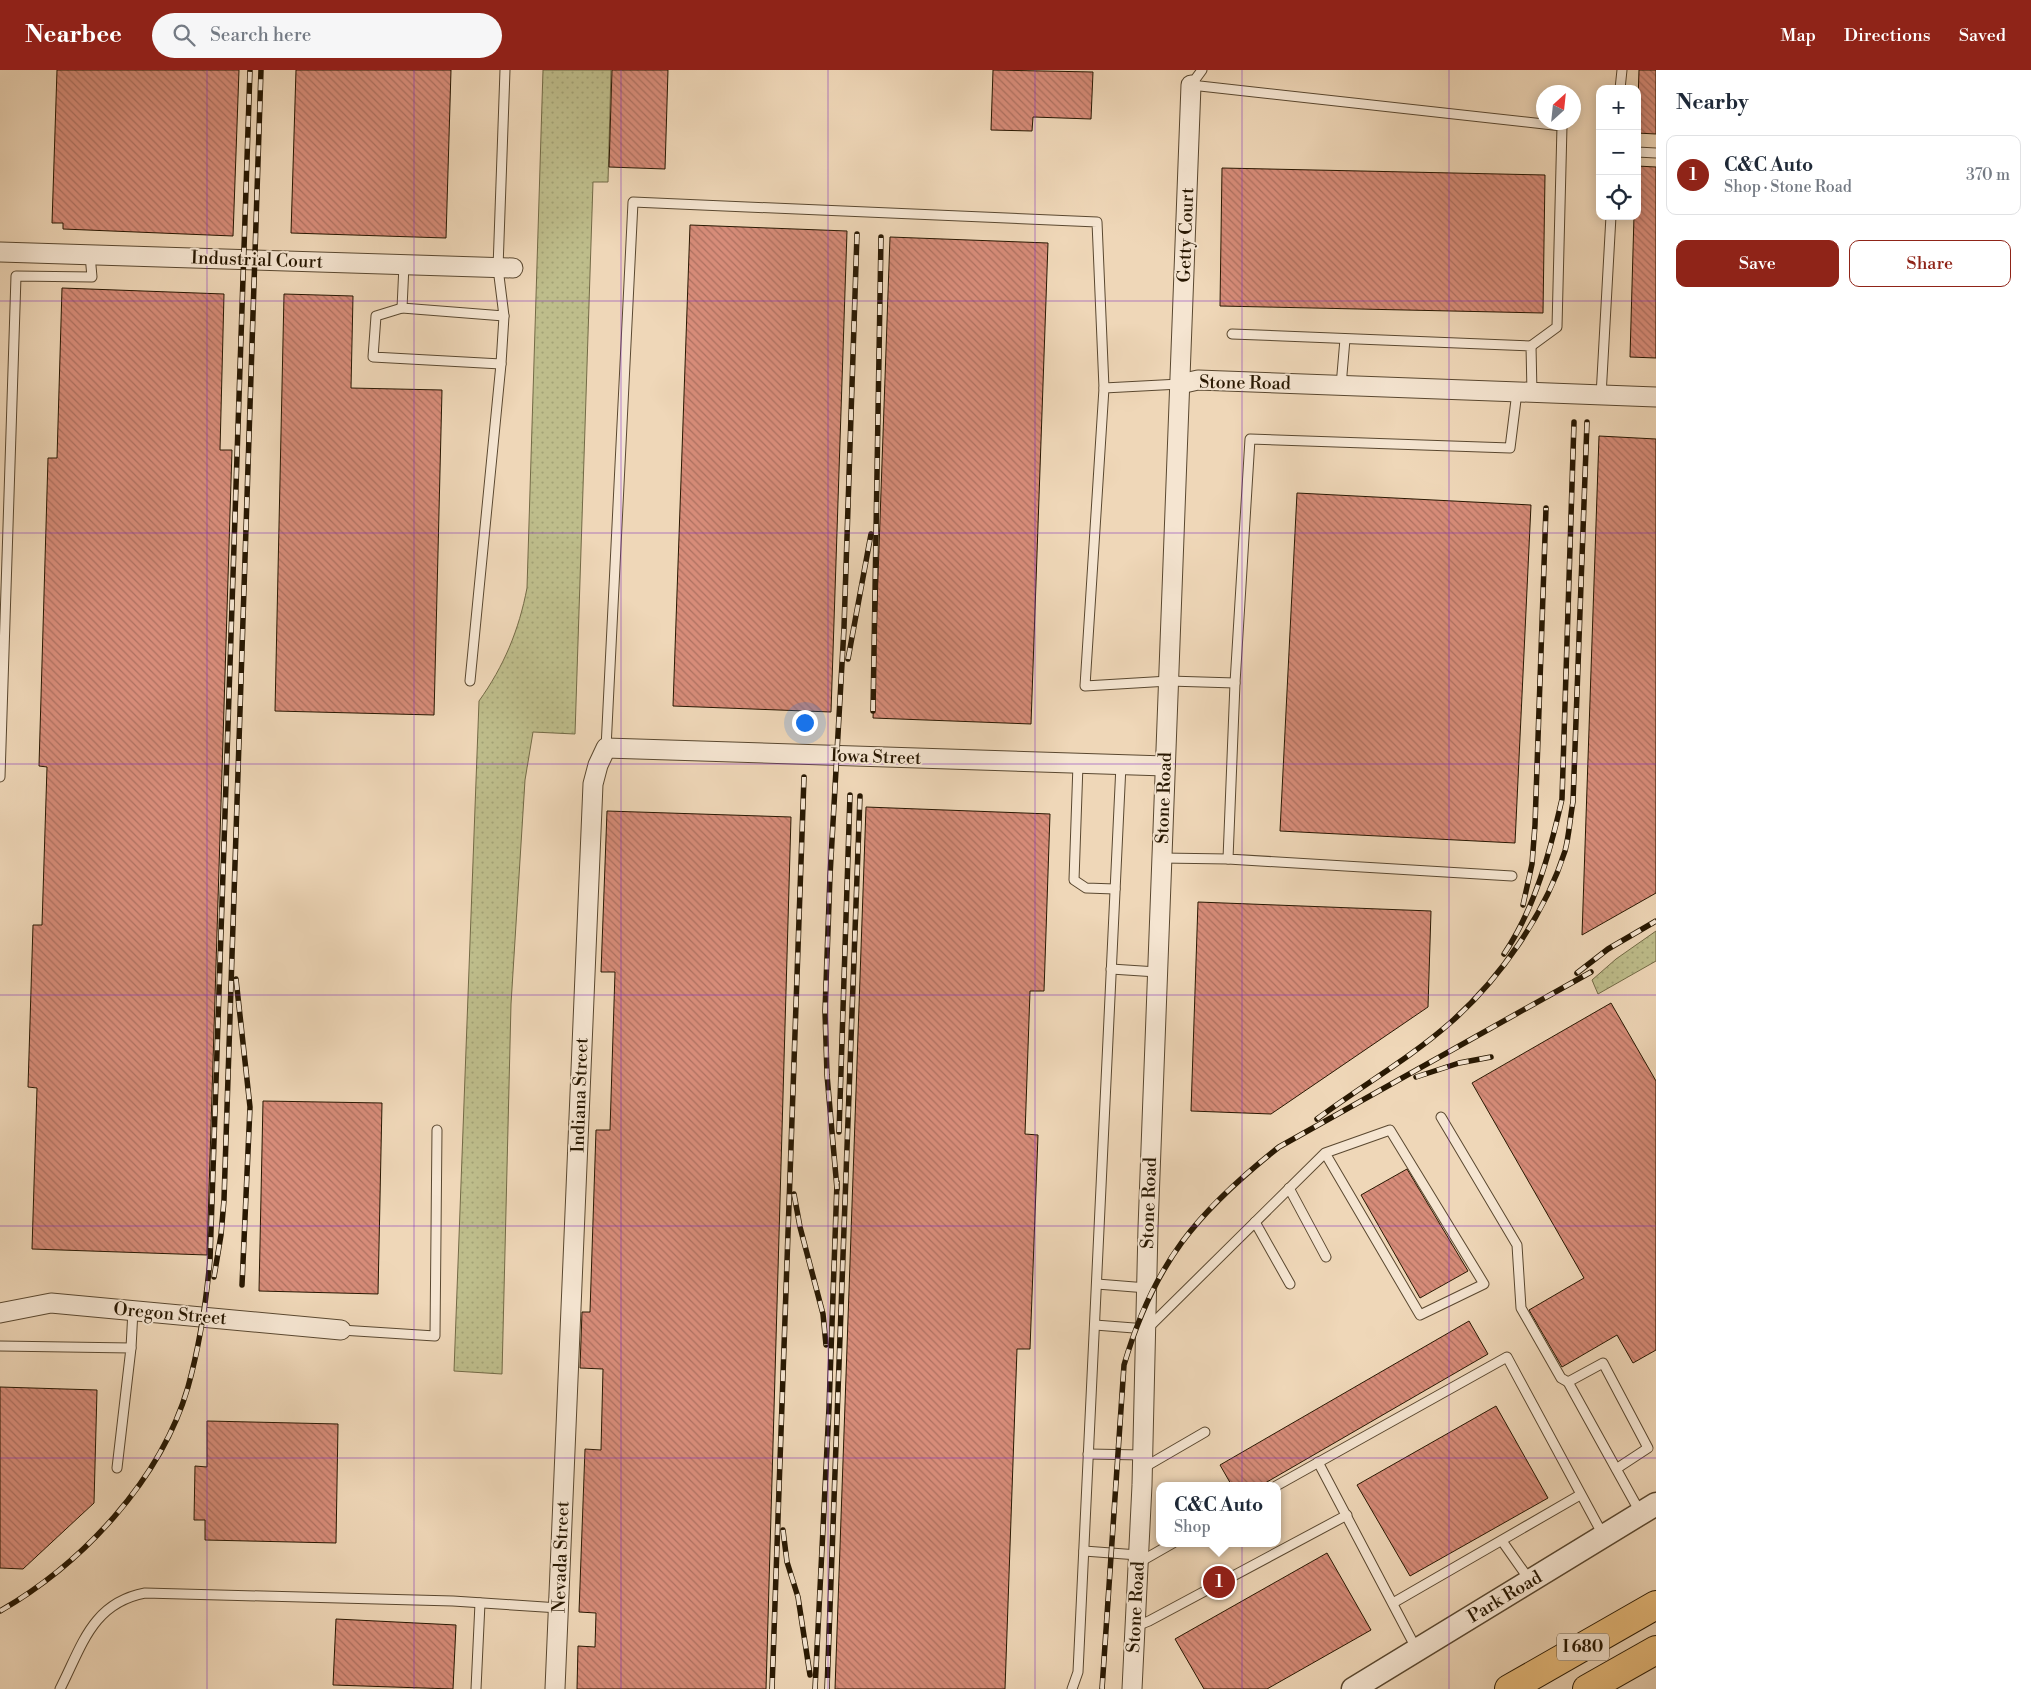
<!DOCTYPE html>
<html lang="en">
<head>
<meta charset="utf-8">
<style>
	:root { --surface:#fff; --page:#f6f6f7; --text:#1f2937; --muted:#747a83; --line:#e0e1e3; --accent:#8f2418 }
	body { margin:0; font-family:"Libre Bodoni",serif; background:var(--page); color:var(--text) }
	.controls { position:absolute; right:15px; top:15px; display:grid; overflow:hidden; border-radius:10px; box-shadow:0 2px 12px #0003 }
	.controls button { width:45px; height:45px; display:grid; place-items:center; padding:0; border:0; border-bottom:1px solid var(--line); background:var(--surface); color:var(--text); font:25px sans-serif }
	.compass { position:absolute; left:1536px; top:15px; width:45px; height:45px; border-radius:50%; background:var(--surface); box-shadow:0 2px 12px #0003; rotate:27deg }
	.you { position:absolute; left:804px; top:652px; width:18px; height:18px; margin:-12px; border:4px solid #fff; border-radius:50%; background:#1a73e8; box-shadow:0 0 0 8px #1a73e833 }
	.badge { display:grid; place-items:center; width:32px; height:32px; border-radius:50%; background:var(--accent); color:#fff; font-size:16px; font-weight:700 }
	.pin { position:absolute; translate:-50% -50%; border:2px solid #fff; box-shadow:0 1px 5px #0006 }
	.popup { position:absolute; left:1156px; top:1412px; width:125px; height:65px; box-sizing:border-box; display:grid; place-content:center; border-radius:10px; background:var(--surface); filter:drop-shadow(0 1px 4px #0005); font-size:16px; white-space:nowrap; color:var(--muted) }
	.popup b { font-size:19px; color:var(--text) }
	.popup::after { content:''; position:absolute; left:50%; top:100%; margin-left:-10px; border:10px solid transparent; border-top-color:var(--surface) }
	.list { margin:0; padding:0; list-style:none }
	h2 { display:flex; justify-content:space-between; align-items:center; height:65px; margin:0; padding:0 20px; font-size:21px }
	h2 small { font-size:16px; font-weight:400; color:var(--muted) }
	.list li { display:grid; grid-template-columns:32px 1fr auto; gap:15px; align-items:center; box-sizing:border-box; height:80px; margin:0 10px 10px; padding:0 10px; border:1px solid var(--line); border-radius:10px }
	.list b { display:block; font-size:19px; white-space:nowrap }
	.list p { margin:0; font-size:16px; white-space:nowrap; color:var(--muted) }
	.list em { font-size:16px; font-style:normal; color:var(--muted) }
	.actions { display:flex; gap:10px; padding:15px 20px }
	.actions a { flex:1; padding:11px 0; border:1px solid var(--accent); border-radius:10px; text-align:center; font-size:18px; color:var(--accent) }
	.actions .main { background:var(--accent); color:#fff }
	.icon { flex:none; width:28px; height:28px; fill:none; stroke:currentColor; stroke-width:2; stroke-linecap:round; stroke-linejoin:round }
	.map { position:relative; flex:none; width:1656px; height:1619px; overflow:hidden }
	header { display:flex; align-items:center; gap:30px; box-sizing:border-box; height:70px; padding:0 25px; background:var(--accent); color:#fff }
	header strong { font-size:24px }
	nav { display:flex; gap:28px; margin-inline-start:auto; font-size:18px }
	.search { width:350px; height:45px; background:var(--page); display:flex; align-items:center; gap:12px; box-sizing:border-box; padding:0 18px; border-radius:28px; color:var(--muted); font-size:19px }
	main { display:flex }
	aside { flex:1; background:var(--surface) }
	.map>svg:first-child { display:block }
	.grass { fill:url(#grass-dots); stroke:#736a46 }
	.building { fill:url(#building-back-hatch); stroke:#281802 }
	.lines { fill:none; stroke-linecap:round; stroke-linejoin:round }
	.service-casing { stroke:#5a4830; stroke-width:11 }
	.minor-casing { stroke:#5a4830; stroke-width:21 }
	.tertiary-casing { stroke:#5a4830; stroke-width:25 }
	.motorway-casing { stroke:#281802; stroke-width:30 }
	.service { stroke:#f5e5d1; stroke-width:9 }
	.minor { stroke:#f5e5d1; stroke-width:19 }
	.tertiary { stroke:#f5e5d1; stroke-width:22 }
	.motorway { stroke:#e8bc7c; stroke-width:28 }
	.rail-casing { stroke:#281802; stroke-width:5.5 }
	.rail { stroke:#f5e5d1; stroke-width:4; stroke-dasharray:11; stroke-linecap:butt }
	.grid { fill:none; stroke:#7b2cbf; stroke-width:1; stroke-opacity:0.55 }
	.labels { text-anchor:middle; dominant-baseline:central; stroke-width:4; stroke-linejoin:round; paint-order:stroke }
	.shield { fill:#f5e5d1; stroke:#665640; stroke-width:1 }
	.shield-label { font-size:16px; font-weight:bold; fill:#281802 }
	.street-label { font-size:18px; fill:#281802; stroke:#f5e5d1 }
</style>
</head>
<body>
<header>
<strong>Nearbee</strong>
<div class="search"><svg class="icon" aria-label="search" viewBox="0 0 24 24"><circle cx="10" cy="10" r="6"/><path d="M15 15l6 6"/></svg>Search here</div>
<nav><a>Map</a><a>Directions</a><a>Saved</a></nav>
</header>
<main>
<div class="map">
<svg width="1656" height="1619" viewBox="0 0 1656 1619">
	<defs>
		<pattern id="grass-dots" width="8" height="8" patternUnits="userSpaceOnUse" patternTransform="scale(1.25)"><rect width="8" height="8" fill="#bebd8b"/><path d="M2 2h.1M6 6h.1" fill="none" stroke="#a3a276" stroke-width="1.8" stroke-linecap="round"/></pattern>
		<pattern id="building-back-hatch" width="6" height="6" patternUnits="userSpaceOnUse" patternTransform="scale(1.25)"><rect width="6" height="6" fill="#d78c79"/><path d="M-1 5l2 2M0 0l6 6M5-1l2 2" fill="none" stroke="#ae7161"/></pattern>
	</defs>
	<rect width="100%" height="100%" fill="#efd7b8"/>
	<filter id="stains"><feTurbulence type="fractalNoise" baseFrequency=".004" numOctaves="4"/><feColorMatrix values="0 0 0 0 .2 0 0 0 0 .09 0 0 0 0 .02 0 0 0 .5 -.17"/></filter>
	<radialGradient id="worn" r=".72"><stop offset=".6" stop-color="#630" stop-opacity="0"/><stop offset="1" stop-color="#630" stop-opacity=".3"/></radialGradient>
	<g class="grass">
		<path d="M543,0H611L608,112H593L575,664L533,662L525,710L511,934L502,1304L454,1301L479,631C504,596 519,560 527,518Z"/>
		<path d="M1656,861V891L1598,924L1592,910L1616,889Z"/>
	</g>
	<g class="building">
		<path d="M57,0H239L233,166L63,159V153H52Z"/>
		<path d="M296,0H451L446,168L291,163Z"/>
		<path d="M612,0H668L665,99L609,97Z"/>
		<path d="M993,0L1093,2L1091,49L1033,47L1032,61L991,60Z"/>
		<path d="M1639,0H1656V64L1637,63Z"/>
		<path d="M1637,96L1656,97V288L1630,287L1634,146H1637Z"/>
		<path d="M1222,98L1545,105L1543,243L1220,236Z"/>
		<path d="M690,155L847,161L831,642L673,636Z"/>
		<path d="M890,167L1048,173L1031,654L873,648Z"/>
		<path d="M62,218L224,224L220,380H232L207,1185L32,1179L37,1018L28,1017L33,855H42L47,697L39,696L48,388H57Z"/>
		<path d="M284,224L353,226L351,318L442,320L434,645L275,641Z"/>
		<path d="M1599,366L1656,369V823L1582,865Z"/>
		<path d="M1297,423L1531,435L1515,773L1280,761Z"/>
		<path d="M866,737L1050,744L1044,921H1030L1025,1064L1038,1065L1030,1279H1017L1005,1619H835Z"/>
		<path d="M607,741L791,747L766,1619H577L578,1576L595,1577L596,1543L579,1542L585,1379L601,1380L603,1299L580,1298L582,1242H590L596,1060H610L615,902H601Z"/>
		<path d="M1198,832L1431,841L1428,937L1271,1044L1191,1041Z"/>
		<path d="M1611,933L1656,1011V1280L1633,1293L1617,1265L1562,1297L1529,1240L1584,1208L1472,1013Z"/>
		<path d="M263,1031L382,1033L378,1224L259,1221Z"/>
		<path d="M1407,1099L1468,1201L1420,1228L1361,1125Z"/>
		<path d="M1469,1251L1488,1284L1260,1416H1232L1220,1395Z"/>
		<path d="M0,1317L97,1320L94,1433L23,1499L0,1498Z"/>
		<path d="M1496,1336L1548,1428L1410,1506L1357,1415Z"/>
		<path d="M207,1351L338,1354L336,1473L205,1470V1450H194L195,1396L207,1397Z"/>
		<path d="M1327,1483L1371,1560L1267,1619H1204L1175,1569Z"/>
		<path d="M336,1549L456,1555L453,1619L333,1615Z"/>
	</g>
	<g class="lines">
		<g class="service-casing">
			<g id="service">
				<path d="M1202,0L1191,15L1562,56L1557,257L1531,276"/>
				<path d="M1620,19L1622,0"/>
				<path d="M1637,82L1656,83"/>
				<path d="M404,195L402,238L504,246L498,198L505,0"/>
				<path d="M402,238L376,246L373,287L501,294L504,246"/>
				<path d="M1232,264L1531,276L1532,323"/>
				<path d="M1341,316L1345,269"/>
				<path d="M1104,318L1085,616L1169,611L1235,613"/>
				<path d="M1601,326L1611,146"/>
				<path d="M470,611L501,294"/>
				<path d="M606,678L633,132L1097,152L1104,318L1180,314"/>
				<path d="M1078,694L1074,810L1086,818L1115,819"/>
				<path d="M0,707L16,206L92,207L90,185"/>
				<path d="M1162,788L1228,789"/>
				<path d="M1512,806L1228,789L1235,613L1250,369L1510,378L1517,322"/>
				<path d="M1111,899L1157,902"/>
				<path d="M1441,1047L1517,1175L1521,1238L1561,1308L1568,1312"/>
				<path d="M1289,1118L1326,1187"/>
				<path d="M1255,1152L1290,1214"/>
				<path d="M1097,1214L1147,1218"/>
				<path d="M1095,1255L1147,1259L1325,1083L1390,1060L1484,1214L1420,1245L1325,1083"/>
				<path d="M341,1260L435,1266L437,1060"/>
				<path d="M0,1276L131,1278L117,1398"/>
				<path d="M131,1278L133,1240"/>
				<path d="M1088,1384L1143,1385"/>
				<path d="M1318,1392L1417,1580"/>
				<path d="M1143,1398L1205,1362"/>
				<path d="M1616,1399L1648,1378L1603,1293L1568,1312L1640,1442"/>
				<path d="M1276,1416L1507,1287L1603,1465"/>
				<path d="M1502,1471L1531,1512"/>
				<path d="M1084,1481L1138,1485"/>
				<path d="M1138,1493L1173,1473"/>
				<path d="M1393,1533L1580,1425"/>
				<path d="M1134,1557L1149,1551L1347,1445"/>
				<path d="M60,1619C82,1576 92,1533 145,1523L453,1531L559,1538"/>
				<path d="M476,1619L480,1533"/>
				<path d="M1072,1619L1078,1602L1121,695"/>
			</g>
		</g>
		<g class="minor-casing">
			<g id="minor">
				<path d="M0,182L513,198"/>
				<path d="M1180,314L1198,310L1656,327"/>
				<path d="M0,1243L51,1233L341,1260"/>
				<path d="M555,1619L593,714L598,695L606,678L1165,696"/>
				<path d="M1132,1619L1142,1415L1148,1158L1191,15"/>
			</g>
		</g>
		<g class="tertiary-casing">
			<path id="tertiary" d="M1353,1619L1656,1434"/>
		</g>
		<g class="motorway-casing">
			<g id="motorway">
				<path d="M1509,1619L1656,1535"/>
				<path d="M1587,1619L1656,1580"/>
			</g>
		</g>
		<use href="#service" class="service"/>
		<use href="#minor" class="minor"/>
		<use href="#tertiary" class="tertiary"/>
		<use href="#motorway" class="motorway"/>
		<g class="rail-casing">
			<g id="rail">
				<path d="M848,589L871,464"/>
				<path d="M873,641L881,167"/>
				<path d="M1523,835L1532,794L1535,755L1546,438"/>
				<path d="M1504,884C1535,838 1550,782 1562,729L1574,352"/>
				<path d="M1577,903L1608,879L1656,851"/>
				<path d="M236,909L250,1037L242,1215"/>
				<path d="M1416,1007L1459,993L1491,987"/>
				<path d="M1317,1049C1361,1016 1409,989 1450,953C1500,909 1545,844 1565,781C1569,766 1570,748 1573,732L1587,352"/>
				<path d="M839,1062L850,725"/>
				<path d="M837,1119L827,1005L825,941L830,806L844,558L857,164"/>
				<path d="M794,1124L800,1157L823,1244L826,1275"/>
				<path d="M214,1207L221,1165L224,1130L261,0"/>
				<path d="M783,1460L787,1492L798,1527L810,1605"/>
				<path d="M0,1541C82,1494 161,1410 188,1317C200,1274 206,1233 210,1190L250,0"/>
				<path d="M772,1619L804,707"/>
				<path d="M815,1619L829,1338L837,1112"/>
				<path d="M827,1619L860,726"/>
				<path d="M1102,1619L1124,1295C1154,1193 1197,1142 1279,1077L1591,902"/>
			</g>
		</g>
		<use href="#rail" class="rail"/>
	</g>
	<path class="grid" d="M207,0V1619M414,0V1619M621,0V1619M828,0V1619M1035,0V1619M1242,0V1619M1449,0V1619M0,231H1656M0,463H1656M0,694H1656M0,925H1656M0,1156H1656M0,1388H1656"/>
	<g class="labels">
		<rect class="shield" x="1557" y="1563.5" width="52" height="27" rx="4"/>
		<g class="shield-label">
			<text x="1583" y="1577">I 680</text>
		</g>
		<g class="street-label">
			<text transform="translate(1186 165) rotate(-88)">Getty Court</text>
			<text transform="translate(257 190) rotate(2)">Industrial Court</text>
			<text transform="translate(1245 313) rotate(1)">Stone Road</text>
			<text transform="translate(876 687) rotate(2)">Iowa Street</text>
			<text transform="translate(1164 728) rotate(-88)">Stone Road</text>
			<text transform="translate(580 1025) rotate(-88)">Indiana Street</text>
			<text transform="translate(1149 1133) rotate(-88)">Stone Road</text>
			<text transform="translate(170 1244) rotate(5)">Oregon Street</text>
			<text transform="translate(561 1487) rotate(-88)">Nevada Street</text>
			<text transform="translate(1505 1527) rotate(-31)">Park Road</text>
			<text transform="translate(1136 1537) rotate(-87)">Stone Road</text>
		</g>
	</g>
	<rect width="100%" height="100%" filter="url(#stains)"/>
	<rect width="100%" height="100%" fill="url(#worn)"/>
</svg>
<div class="controls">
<button>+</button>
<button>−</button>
<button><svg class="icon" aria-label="locate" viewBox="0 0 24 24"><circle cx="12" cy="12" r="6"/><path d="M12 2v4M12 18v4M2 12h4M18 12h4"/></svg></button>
</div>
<svg class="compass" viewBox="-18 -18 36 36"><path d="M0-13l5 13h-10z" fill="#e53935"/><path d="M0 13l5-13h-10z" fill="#747a83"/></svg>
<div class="you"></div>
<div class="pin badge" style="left:1219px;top:1512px">1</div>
<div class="popup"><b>C&amp;C Auto</b>Shop</div>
</div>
<aside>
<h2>Nearby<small></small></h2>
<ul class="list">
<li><span class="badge">1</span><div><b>C&amp;C Auto</b><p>Shop · Stone Road</p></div><em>370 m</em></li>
</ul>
<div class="actions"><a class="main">Save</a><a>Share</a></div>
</aside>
</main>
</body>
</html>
